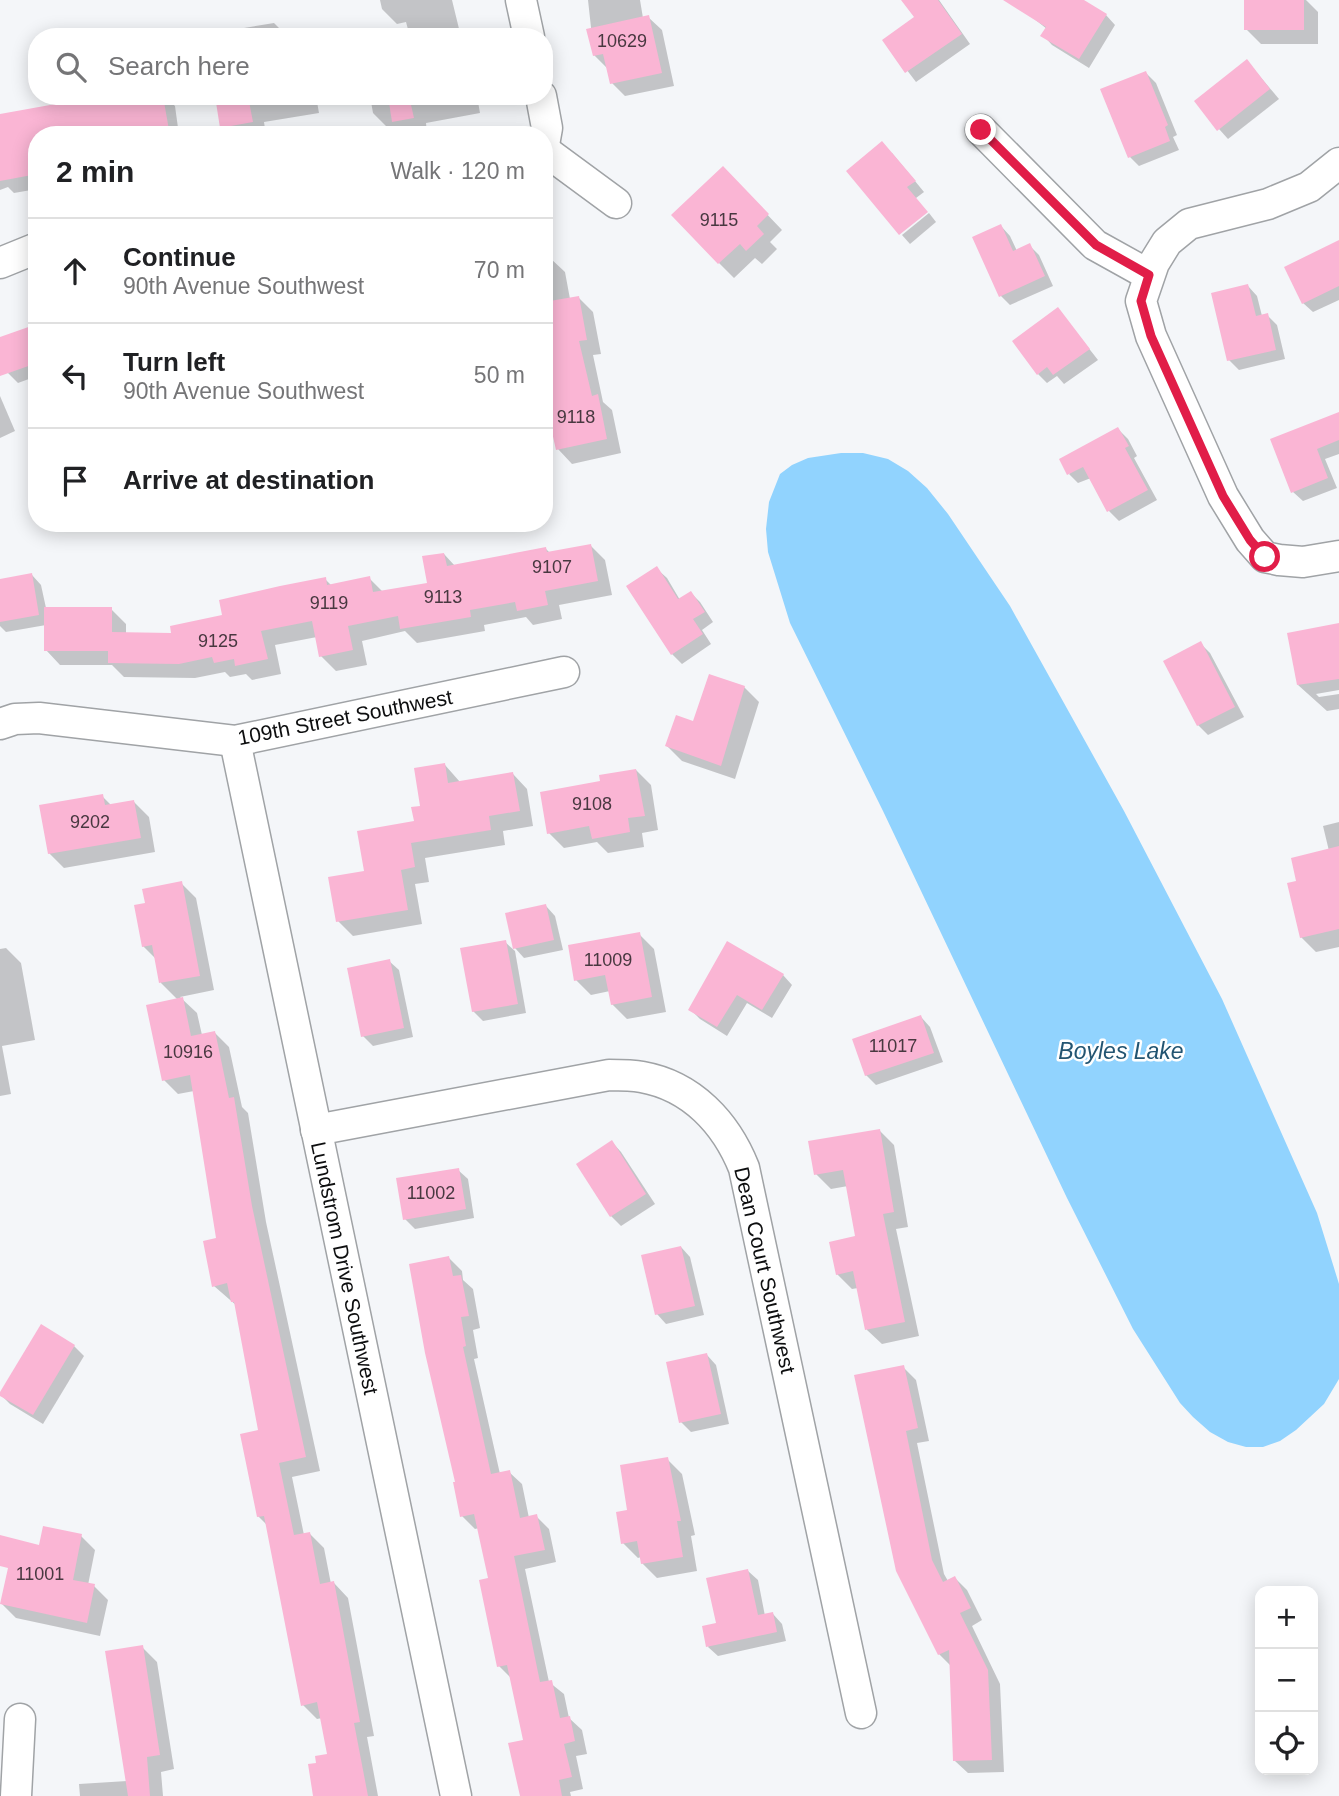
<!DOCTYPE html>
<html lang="en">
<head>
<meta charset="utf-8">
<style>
	:root { --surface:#fff; --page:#f6f6f6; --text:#202124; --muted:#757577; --line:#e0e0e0 }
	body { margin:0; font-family:Helvetica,sans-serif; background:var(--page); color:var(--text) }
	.controls { position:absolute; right:21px; bottom:21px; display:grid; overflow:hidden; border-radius:14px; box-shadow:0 4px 18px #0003 }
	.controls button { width:63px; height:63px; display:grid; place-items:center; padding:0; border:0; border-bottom:2px solid var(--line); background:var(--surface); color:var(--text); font:35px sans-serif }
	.stop { position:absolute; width:21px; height:21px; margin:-16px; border:5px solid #e11d48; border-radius:50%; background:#fff }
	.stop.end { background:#e11d48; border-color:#fff; box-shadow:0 2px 7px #0008 }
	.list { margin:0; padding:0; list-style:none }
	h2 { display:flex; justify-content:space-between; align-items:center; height:91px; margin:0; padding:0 28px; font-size:30px }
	h2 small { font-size:23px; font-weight:400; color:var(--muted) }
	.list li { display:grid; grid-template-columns:46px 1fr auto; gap:21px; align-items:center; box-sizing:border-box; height:105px; padding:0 28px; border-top:2px solid var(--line) }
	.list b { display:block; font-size:26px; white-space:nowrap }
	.list p { margin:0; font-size:23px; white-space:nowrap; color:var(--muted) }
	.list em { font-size:23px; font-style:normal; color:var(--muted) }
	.icon { flex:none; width:38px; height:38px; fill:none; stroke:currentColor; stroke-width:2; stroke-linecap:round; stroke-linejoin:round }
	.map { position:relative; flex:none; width:1339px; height:1796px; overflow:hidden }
	.search { position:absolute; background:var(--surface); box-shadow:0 4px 18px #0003; left:28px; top:28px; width:525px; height:77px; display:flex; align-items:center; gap:18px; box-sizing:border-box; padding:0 24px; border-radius:28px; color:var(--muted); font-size:26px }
	.panel { position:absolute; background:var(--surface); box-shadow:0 4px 18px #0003; left:28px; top:126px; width:525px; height:406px; border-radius:28px }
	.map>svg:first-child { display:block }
	.water { fill:#91d3fe }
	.shadow { fill:#0003 }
	.building { fill:#fab5d4 }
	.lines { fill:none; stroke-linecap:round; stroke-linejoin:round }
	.minor-casing { stroke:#a0a3a6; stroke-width:33 }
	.minor { stroke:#fff; stroke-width:30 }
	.route { stroke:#e11d48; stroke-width:9 }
	.labels { text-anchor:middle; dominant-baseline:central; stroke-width:5; stroke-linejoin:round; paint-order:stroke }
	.number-label { font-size:18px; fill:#483840 }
	.street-label { font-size:21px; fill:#0d0e0f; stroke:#fff }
	.water-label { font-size:23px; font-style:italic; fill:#235572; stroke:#fff }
</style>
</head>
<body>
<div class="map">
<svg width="1339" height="1796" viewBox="0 0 1339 1796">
	<rect width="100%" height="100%" fill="#f4f6f9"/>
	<path class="water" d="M841,453H863L888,459L908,471L927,488L948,514L1010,606L1124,811L1222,999L1317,1213L1339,1284V1379L1324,1404L1296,1430L1280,1441L1263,1447H1246L1228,1442L1210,1432L1193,1417L1180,1403L1133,1329L1067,1198L883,811L790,623L768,552L766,529L769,502L780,474L792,465L808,458Z"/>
	<g class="shadow">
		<path d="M380,0H452L461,37H410L406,22L397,24L382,9Z"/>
		<path d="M588,0H640L643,18L648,17L662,30L674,86L625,96L612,83L609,70L594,55Z"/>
		<path d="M920,0H939L970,44L916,82L884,40L916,18Z"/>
		<path d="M1036,0H1080L1106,15L1115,25L1089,68L1052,45L1043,35L1047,29L1028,14Z"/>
		<path d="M1246,0H1306L1318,12V44H1261L1246,29Z"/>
		<path d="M274,23L288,37H239L238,29Z"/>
		<path d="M1247,61L1279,99L1228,139L1219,129Z"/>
		<path d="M1146,73L1156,83L1177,135L1173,137L1179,150L1139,166L1130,157Z"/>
		<path d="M143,96H165L175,106L179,135H37V189L14,193L8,187L0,190V116Z"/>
		<path d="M217,96H316L319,113L264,122L266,135H230L222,127Z"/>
		<path d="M370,96H477L480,113L426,123L427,133L407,135L398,126L388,128L373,113Z"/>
		<path d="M892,153L924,192L916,198L900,233Z"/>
		<path d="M737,183L782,230L770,242L777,249L762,264L755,258L734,278L719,263Z"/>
		<path d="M929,213L936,222L910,244L902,235Z"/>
		<path d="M1001,226L1010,236L1017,251L1030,246L1039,255L1053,286L1010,305L1001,296Z"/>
		<path d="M1339,242V300L1313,312L1303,303Z"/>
		<path d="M550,258L565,272L570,299L578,297L593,312L601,354L593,355L603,402L612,410L621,453L572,464L558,449L544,388V259Z"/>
		<path d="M1248,286L1257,296L1262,316L1267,315L1277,325L1285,359L1239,370L1229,360Z"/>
		<path d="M1058,309L1098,360L1064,384L1057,376L1047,383L1038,374Z"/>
		<path d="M37,326V376L18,383L8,373L0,350V339Z"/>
		<path d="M0,396L15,431L0,438Z"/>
		<path d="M1339,420V454L1325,459L1337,488L1303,501L1293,492L1273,440Z"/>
		<path d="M1118,429L1128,439L1137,456L1134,458L1157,500L1119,521L1109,511L1091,478L1078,483L1069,474Z"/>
		<path d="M591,546L605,560L612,595L559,605L562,619L533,625L526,617L484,625L485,631L417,643L405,631L362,641L367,665L336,671L321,656L317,637L275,645L281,674L252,680L246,674L230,677L225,672L195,678L124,677L112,665H60L46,650V625L6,632L0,626V580L32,575L41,585L46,608L111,609L126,624V634L173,635L325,579L332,586L369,578L383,592L429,584L444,554L455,566L546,549L550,553Z"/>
		<path d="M657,569L667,578L680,600L691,593L700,602L713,622L702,630L711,644L682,664L672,654Z"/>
		<path d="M1339,625V690L1316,694L1319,697L1339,694V709L1327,711L1298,685Z"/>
		<path d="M1201,644L1210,653L1244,717L1208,735L1198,725L1165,662Z"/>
		<path d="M744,687L759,702L735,779L682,761L667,746L694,723Z"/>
		<path d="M445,765L460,782L513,774L527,789L533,826L503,831L505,845L425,858L429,882L415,884L422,924L353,936L338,921L366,872L416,823Z"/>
		<path d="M636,770L651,785L658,830L642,833L644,847L608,853L597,842L564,848L549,833L602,783Z"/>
		<path d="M102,796L112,806L134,802L149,817L155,852L64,868L49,853Z"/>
		<path d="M1339,822V947L1316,952L1301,937L1298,883L1329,851L1323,826Z"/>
		<path d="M181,883L196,898L214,990L180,997L197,1013L202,1035L215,1033L229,1047L242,1107L248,1113L266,1222L320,1471L292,1477L304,1535L310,1534L324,1548L331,1584L334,1583L348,1598L374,1736L367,1737L378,1796H315L318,1765L329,1756L322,1718L317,1719L303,1705L268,1526L258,1516L260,1432L237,1306L214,1286L218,1240L194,1091L178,1094L164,1080L178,1000L161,983L156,959L143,946L147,904Z"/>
		<path d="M546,906L555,916L563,950L524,958L515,948Z"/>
		<path d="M639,934L654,949L666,1012L627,1019L612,1004L610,991L591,995L576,980Z"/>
		<path d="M505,942L515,951L526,1013L483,1021L473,1011Z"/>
		<path d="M6,948L21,963L35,1040L2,1046L11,1094L0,1096V949Z"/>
		<path d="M389,961L399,970L413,1037L373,1046L363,1036Z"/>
		<path d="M783,975L792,985L772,1018L747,1003L727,1036L700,1019L691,1010Z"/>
		<path d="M921,1017L930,1027L943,1062L876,1085L866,1075Z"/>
		<path d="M879,1130L894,1145L908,1227L896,1229L919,1336L882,1344L867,1330L858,1288L852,1289L837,1274L857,1238L848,1186L831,1189L816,1174Z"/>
		<path d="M612,1142L621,1152L655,1204L621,1226L611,1216Z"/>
		<path d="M458,1170L468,1179L474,1218L415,1229L405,1219Z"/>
		<path d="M681,1247L690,1257L704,1315L666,1324L657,1314Z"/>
		<path d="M449,1258L462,1271L463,1280L473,1289L480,1328L473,1330L478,1358L474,1359L500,1474L509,1472L522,1484L529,1518L536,1516L549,1529L556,1562L525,1569L549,1682L564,1694L569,1718L582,1730L587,1754L576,1756L583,1789L570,1792L571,1796H522L525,1741L512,1679L499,1666L490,1579L479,1528L475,1529L462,1516Z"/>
		<path d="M74,1346L84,1356L43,1424L10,1404L1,1395Z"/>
		<path d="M707,1355L716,1365L729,1424L691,1432L681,1422Z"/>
		<path d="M903,1367L916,1380L929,1441L917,1443L944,1574L948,1581L955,1578L967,1590L982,1620L972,1626L1000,1684L1004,1772L968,1773L955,1761L951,1666L939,1654L898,1571Z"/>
		<path d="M667,1459L682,1474L695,1535L691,1536L697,1571L657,1578L642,1563L641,1557L638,1558L623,1543L630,1512Z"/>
		<path d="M81,1536L95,1550L88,1585L94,1586L108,1600L100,1636L16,1618L2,1604L40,1547Z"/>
		<path d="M748,1571L758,1580L765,1616L773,1614L782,1624L786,1641L718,1656L708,1647Z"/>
		<path d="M142,1647L157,1662L174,1769L161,1772L163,1796H80L79,1784L127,1781Z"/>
	</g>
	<g class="building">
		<path d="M901,0H938L962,34L905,73L882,40L914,17Z"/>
		<path d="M1003,0H1084L1107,14L1079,59L1040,36L1046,27Z"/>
		<rect x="1244" y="0" width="60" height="30"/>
		<path d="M649,15L662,73L610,84L603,54L593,56L586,29Z"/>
		<path d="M1247,59L1270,89L1217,131L1194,101Z"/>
		<path d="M1146,71L1168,125L1165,127L1170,141L1128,158L1100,89Z"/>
		<path d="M100,96H163L169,130L139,135H37V153L29,155L32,175L0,181V114Z"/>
		<path d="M215,96H248L253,122L220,128Z"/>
		<path d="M388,96H409L414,118L392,122Z"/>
		<path d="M882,141L916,181L907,187L928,212L899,235L846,171Z"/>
		<path d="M723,166L769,214L757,226L764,234L746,251L740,244L718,264L671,215Z"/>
		<path d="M1001,224L1013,251L1030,243L1045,276L999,297L972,237Z"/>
		<path d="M1339,240V286L1302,304L1284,267Z"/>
		<path d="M1248,284L1256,316L1268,313L1276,350L1227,361L1211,293Z"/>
		<path d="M579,296L587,340L579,341L592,396L598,394L607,439L556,450L544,396V302Z"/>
		<path d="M1058,307L1090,349L1053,375L1047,367L1037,375L1012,341Z"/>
		<path d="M37,324V363L0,376V337Z"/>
		<path d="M1339,412V440L1317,449L1328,478L1291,493L1270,439Z"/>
		<path d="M1118,427L1129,446L1125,448L1148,490L1107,512L1083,467L1067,475L1059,459Z"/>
		<path d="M591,544L598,581L545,591L548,605L517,611L515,602L470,610L471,617L400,629L398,616L348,626L353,650L319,657L312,621L261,631L268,659L235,666L234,659L214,663L212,657L179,664L108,663V651H44V607H112V632L171,633L170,626L222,615L219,600L280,586L326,577L327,585L370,576L373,592L427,583L422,556L444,553L447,566L546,547L547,552Z"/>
		<path d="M657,566L678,599L691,591L705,612L693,619L703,634L671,655L626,586Z"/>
		<path d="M32,573L39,615L0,622V579Z"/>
		<path d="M1339,623V679L1297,685L1287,633Z"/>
		<path d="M1201,641L1235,707L1197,726L1163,661Z"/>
		<path d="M709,674L745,686L721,766L665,746L676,715L693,721Z"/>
		<path d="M445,763L448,783L513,772L520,811L489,816L491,830L411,843L415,867L401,870L408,910L336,922L328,877L364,871L357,831L414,821L411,807L420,806L414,768Z"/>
		<path d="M636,769L645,816L628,818L630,832L592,839L589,826L547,834L540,792L600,781L599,775Z"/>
		<path d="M103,794L105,805L134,800L141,838L48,854L39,805Z"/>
		<path d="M1339,846V929L1300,938L1287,883L1296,881L1291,858Z"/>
		<path d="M182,881L200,976L159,983L152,945L142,947L134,905L145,903L142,889Z"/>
		<path d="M546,904L554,940L513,949L505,913Z"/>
		<path d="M640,932L652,997L611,1005L605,975L574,981L568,945Z"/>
		<path d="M506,940L518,1004L472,1012L460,948Z"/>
		<path d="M727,941L784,974L762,1010L737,995L717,1027L688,1010Z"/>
		<path d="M390,959L404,1028L361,1037L347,968Z"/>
		<path d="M183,997L191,1036L215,1031L229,1098L234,1097L252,1206L306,1457L279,1463L294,1535L310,1532L320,1584L334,1581L360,1722L354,1723L368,1796H313L308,1764L316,1763L315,1756L327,1754L317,1702L301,1706L264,1516L257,1517L240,1434L258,1430L234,1302H231L227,1283L212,1287L203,1241L216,1238L190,1075L162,1081L146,1005Z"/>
		<path d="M921,1015L934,1053L865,1076L852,1039Z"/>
		<path d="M880,1129L894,1212L883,1214L905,1322L865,1330L853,1271L836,1275L829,1242L855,1236L843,1170L814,1175L808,1141Z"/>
		<path d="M612,1140L646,1194L610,1217L576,1164Z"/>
		<path d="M459,1168L466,1209L403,1220L396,1178Z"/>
		<path d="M681,1246L695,1306L655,1315L641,1255Z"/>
		<path d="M449,1256L453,1276L461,1275L469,1316L461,1317L466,1346L463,1347L491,1474L510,1470L520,1518L537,1514L545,1550L514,1556L540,1682L552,1680L560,1718L570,1716L575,1741L564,1744L572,1777L559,1780L562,1796H520L508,1743L523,1740L507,1665L497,1667L479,1580L488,1578L474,1514L460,1517L453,1482H455L425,1353L409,1264Z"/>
		<path d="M41,1324L75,1345L33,1415L0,1396V1392Z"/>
		<path d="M707,1353L721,1414L679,1423L666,1362Z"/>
		<path d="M904,1365L918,1428L906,1431L932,1560L943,1582L955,1576L971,1608L960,1613L988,1670L992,1760L953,1761L949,1650L938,1655L896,1571L854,1375Z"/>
		<path d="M668,1457L681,1521H677L683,1557L641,1564L637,1541L621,1544L616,1512L627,1510L620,1465Z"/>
		<path d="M43,1526L82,1534L73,1580L95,1584L87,1623L0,1604L8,1568L0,1566V1535L39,1545Z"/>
		<path d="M748,1569L758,1615L773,1612L777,1632L706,1647L702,1626L716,1623L706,1578Z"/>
		<path d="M143,1645L160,1755L147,1757L150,1796H128L105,1651Z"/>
	</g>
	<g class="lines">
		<g class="minor-casing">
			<g id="minor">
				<path d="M521,0L529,37"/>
				<path d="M541,96L547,128L544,145"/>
				<path d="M981,130L1095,245L1149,275"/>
				<path d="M544,150L616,203"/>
				<path d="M1339,163L1309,187L1268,204L1189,224L1167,242L1154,263L1141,301L1151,336L1223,496L1250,540L1265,557L1279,560L1303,562L1339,556"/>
				<path d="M0,263L37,248"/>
				<path d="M0,724L15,719L39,718L235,741L564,672"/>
				<path d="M235,741L456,1796"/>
				<path d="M316,1130L609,1075C620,1075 632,1075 642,1077C692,1086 726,1123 744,1168L861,1713"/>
				<path d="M16,1796L20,1719"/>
			</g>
		</g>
		<use href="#minor" class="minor"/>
	</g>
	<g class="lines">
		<path class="route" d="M981,130L1096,245L1149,275L1141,301L1151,336L1223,496L1250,540L1265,557"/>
	</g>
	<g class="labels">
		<g class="number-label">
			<text x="622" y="41">10629</text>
			<text x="719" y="220">9115</text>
			<text x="576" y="417">9118</text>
			<text x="552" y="567">9107</text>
			<text x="443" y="597">9113</text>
			<text x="329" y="603">9119</text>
			<text x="218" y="641">9125</text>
			<text x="592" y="804">9108</text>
			<text x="90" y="822">9202</text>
			<text x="608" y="960">11009</text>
			<text x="893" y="1046">11017</text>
			<text x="188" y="1052">10916</text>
			<text x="431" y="1193">11002</text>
			<text x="40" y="1574">11001</text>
		</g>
		<g class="street-label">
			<text transform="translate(345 717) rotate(-11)">109th Street Southwest</text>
			<text transform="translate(345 1268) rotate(78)">Lundstrom Drive Southwest</text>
			<text transform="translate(765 1270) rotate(77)">Dean Court Southwest</text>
		</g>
		<g class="water-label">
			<text x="1121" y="1051">Boyles Lake</text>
		</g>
	</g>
</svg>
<div class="controls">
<button>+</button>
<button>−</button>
<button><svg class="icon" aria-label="locate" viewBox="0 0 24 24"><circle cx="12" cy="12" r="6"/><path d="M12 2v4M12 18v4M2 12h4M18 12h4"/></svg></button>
</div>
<div class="stop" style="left:1265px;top:557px"></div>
<div class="stop end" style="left:981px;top:130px"></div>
<div class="search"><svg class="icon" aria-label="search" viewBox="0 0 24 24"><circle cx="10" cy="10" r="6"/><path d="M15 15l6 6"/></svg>Search here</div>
<section class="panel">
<h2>2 min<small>Walk · 120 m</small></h2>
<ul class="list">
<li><svg class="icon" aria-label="ahead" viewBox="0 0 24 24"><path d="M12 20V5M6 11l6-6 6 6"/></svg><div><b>Continue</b><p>90th Avenue Southwest</p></div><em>70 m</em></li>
<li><svg class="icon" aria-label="left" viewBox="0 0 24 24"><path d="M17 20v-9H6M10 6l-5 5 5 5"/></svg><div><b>Turn left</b><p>90th Avenue Southwest</p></div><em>50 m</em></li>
<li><svg class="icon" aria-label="arrive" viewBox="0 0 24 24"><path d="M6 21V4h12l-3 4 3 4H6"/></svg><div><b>Arrive at destination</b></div></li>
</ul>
</section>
</div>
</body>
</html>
